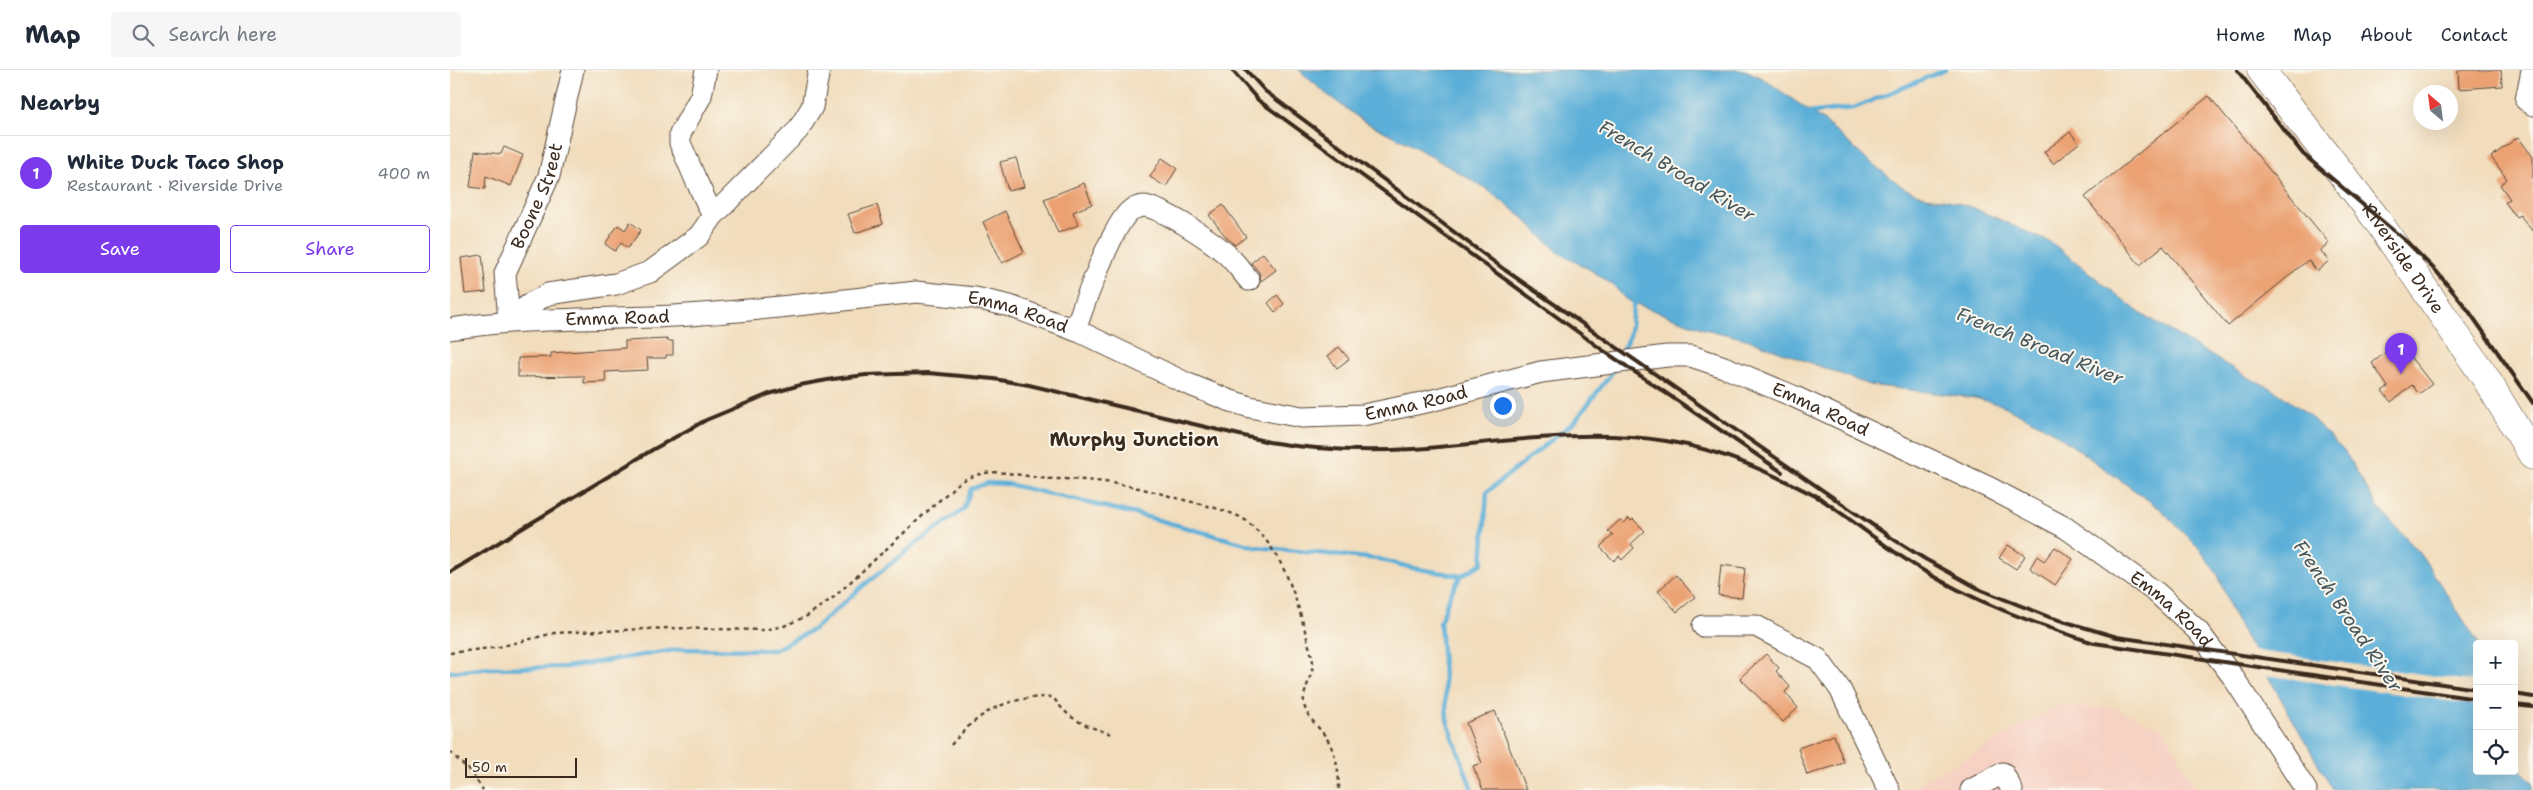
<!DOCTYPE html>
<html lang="en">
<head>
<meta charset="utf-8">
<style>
	:root { --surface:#fff; --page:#f6f6f7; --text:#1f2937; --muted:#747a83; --line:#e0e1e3; --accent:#7c3aed }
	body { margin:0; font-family:"Shantell Sans",sans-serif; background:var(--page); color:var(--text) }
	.controls { position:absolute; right:15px; bottom:15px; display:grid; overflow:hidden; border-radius:5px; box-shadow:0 5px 20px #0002 }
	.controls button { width:45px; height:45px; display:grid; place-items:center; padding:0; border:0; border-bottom:1px solid var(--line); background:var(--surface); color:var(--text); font:25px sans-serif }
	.compass { position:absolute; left:1963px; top:15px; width:45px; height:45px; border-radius:50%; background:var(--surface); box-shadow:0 5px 20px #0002; rotate:332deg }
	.scale { position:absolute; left:15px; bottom:12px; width:112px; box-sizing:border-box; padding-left:5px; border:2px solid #3b2a1e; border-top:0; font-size:14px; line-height:18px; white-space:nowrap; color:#3b2a1e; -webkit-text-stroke:4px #fbf7ec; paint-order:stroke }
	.you { position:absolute; left:1052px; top:335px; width:18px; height:18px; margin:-12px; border:4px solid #fff; border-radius:50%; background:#1a73e8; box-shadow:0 0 0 8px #1a73e833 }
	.badge { display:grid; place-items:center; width:32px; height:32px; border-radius:50%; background:var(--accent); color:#fff; font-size:16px; font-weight:700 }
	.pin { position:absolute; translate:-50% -41px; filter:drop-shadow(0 1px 2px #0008) }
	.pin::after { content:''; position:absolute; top:26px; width:18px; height:15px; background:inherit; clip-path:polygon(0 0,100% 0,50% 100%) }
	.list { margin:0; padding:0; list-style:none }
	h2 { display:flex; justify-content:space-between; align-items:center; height:65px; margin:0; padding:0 20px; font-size:21px }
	h2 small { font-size:16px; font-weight:400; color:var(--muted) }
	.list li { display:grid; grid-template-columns:32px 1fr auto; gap:15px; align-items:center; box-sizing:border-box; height:75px; padding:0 20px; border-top:1px solid var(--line) }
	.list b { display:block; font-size:19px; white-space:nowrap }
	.list p { margin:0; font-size:16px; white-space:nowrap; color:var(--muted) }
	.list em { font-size:16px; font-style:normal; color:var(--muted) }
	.actions { display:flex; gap:10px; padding:15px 20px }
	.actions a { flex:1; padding:11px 0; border:1px solid var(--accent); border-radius:5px; text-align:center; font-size:18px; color:var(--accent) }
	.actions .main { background:var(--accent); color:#fff }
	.icon { flex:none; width:28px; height:28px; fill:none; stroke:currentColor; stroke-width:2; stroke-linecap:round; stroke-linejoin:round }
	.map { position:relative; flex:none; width:2083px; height:720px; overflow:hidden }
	header { display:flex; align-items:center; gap:30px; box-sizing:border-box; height:70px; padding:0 25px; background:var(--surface); border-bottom:1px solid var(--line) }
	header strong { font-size:24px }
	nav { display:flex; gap:28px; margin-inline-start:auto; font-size:18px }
	.search { width:350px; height:45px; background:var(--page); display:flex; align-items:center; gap:12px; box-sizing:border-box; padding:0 18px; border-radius:5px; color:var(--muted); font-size:19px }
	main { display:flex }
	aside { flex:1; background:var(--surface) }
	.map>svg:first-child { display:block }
	.built { fill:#f6d2c4 }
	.water { fill:#5cafd8; stroke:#4c6c7b }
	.pier { fill:#f1dcbb }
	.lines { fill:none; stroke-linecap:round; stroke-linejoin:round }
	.stream { stroke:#5cafd8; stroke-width:4.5 }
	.building { fill:#eba172 }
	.minor-casing { stroke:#564536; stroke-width:23 }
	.major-casing { stroke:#564536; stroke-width:29 }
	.path { stroke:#564536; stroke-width:2.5; stroke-dasharray:4 4; stroke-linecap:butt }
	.minor { stroke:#fff; stroke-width:21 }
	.major { stroke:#fff; stroke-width:28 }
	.rail { stroke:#3b2a1e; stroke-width:4 }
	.labels { text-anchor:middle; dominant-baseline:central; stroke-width:4; stroke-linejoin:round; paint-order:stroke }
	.street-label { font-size:18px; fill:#3b2a1e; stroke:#fbf7ec }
	.water-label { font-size:19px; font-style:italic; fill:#47595f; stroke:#fbf7ec }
	.neighbourhood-label { font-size:19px; font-weight:bold; fill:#3b2a1e; stroke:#fbf7ec }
</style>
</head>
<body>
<header>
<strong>Map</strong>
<div class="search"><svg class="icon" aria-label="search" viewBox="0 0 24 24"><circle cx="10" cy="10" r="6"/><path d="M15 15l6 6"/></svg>Search here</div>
<nav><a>Home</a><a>Map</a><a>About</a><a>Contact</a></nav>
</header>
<main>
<aside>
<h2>Nearby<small></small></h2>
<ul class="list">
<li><span class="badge">1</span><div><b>White Duck Taco Shop</b><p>Restaurant · Riverside Drive</p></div><em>400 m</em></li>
</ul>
<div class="actions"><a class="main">Save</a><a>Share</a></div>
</aside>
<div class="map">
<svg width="2083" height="720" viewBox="0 0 2083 720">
	<rect width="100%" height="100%" fill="#fbf7ec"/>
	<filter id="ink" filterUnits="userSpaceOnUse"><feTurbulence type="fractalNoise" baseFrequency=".02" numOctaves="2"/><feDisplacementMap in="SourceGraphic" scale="10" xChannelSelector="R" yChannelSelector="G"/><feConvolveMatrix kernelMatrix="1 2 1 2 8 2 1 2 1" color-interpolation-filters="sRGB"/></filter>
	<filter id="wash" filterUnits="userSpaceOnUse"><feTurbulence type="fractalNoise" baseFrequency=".0096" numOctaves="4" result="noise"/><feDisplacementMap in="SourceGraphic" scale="20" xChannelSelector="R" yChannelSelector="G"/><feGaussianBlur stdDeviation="1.12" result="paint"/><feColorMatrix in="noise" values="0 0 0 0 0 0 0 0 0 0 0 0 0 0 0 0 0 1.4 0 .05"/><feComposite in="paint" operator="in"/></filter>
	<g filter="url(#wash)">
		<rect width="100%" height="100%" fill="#f1dcbb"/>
		<path class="built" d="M1607,636L1664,638L1714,659L1747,720H1459Z"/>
		<path class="water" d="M849,0H1295L1312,8L1374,51L1416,89L1454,118L1476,127L1498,130L1524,138L1602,173L1690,243L1799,308L1821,318L1858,344L1895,382L1930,440L1970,483L2029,574H2027V701H2064V694L2083,712V720H1883L1784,547L1768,505L1748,477L1709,438L1599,359L1552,335L1525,328L1419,315L1300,270L1254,259L1186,234L1175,229L1164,216L1144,202L1109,183L1069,144L1035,118L958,73L913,51L875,23Z"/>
		<path class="pier" d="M1800,580L2027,612V635L1814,605Z"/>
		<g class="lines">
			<g class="stream">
				<path d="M1356,43L1404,38L1495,0"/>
				<path d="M1170,286L1180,264L1184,229"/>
				<path d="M0,602L42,598L116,597L232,579L324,580L364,559L414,515L471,470L513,440L521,419L537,413L557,414L694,446L806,477L928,489L963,498L1011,506"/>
				<path d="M1022,720L997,650L990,552L1000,525L1011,506L1032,493L1037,422L1125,351L1164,300"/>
			</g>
		</g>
		<g id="blocks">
			<g class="building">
				<path d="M2008,0H2051L2052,16L2009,19Z"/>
				<path d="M1759,26L1879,173L1870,180L1879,191L1867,201L1858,190L1778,256L1713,176L1690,195L1635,127Z"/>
				<path d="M1620,62L1629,73L1603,94L1594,82Z"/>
				<path d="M2068,67L2083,87V162L2070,145L2066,147L2055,132L2060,129L2050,115L2057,109L2041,87Z"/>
				<path d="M54,77L73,85L61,116L36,106L35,119L20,117L25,81L51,84Z"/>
				<path d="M566,88L574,117L558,121L550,92Z"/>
				<path d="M712,88L727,98L716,117L700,107Z"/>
				<path d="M634,113L642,134L623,142L628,155L608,163L594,129Z"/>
				<path d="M427,135L433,154L405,163L398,144Z"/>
				<path d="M773,135L796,167L785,175L776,167L759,145Z"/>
				<path d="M555,141L574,182L552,193L533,152Z"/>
				<path d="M180,152L191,160L178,178L171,173L165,181L155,174L168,155L175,160Z"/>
				<path d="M813,183L826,200L811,211L809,202L801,193Z"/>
				<path d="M32,185L36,222L15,224L11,188Z"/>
				<path d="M827,225L834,234L825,242L818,233Z"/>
				<path d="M217,269V271H223V285H216V288H197L198,300L155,302L156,312L134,313V306L68,307V288L101,287V283L175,278V271Z"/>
				<path d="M889,277L899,289L887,298L878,286Z"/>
				<path d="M1940,279L1945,285L1954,279L1982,314L1969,324L1962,315L1941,332L1932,321L1938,317L1922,293Z"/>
				<path d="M1179,448L1181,451L1183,449L1195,461L1181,474L1184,478L1172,490L1169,486L1164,491L1150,477L1163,465L1158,461L1170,450L1174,453Z"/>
				<path d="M1558,475L1575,486L1566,499L1549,488Z"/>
				<path d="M1605,477L1623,489L1605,515L1580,498L1587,486L1594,491Z"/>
				<path d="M1271,495L1295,498L1292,528L1268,525Z"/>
				<path d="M1226,505L1245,527L1227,542L1208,521Z"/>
				<path d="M1316,584L1329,598L1326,601L1340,617L1335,622L1348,638L1333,652L1290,608Z"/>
				<path d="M1045,641L1076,720H1033L1023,696L1032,693L1016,653Z"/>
				<path d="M1384,665L1394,693L1357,705L1348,678Z"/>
			</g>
		</g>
	</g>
	<g filter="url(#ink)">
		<use href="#blocks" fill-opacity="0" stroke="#564536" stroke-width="1"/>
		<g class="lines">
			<g class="minor-casing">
				<g id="minor">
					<path d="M256,0L251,26L230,64V73L245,108L263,146"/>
					<path d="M2082,0L2076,30L2083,35"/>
					<path d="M59,250L80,234L98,224L166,214L200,202L249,166L263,146L348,60L362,37L369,0"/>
					<path id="s1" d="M59,250L55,203L99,106L123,0"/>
					<path id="s2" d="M0,259C74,247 149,250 224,246C305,241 385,231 466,222L525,228L560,236L630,262L738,314L778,330L800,337L852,347L913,345L976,332L1091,302L1217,286H1241L1274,297L1343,326L1540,418L1616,458L1707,523L1748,561L1783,607L1856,720"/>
					<path d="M625,260C633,236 663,153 681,140C685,138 691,136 695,136C715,140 758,168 774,182C784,190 791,201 799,210"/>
					<path d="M1253,556H1306L1368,589L1390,619L1439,720"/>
					<path d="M1521,720L1553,703L1562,720"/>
				</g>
			</g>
			<g class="major-casing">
				<g id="major">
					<path id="s3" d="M1811,0L1925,147L2035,307L2083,386"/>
				</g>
			</g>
			<g class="path">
				<path d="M0,583L49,577L104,563L219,558L314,560L334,556L357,546L384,527L505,416C539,390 569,409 607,409C649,409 687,416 726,428C742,432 783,441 795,450C837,481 849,539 862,587C867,603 849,622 855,638C858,647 867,656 873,663C886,680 889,699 889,720"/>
				<path d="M501,675C529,641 558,626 603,627C621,653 636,655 664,665"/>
				<path d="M0,682L21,702L33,720"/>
			</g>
			<use href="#minor" class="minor"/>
			<use href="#major" class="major"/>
			<g class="rail">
				<path d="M782,0L808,30L1154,281L1332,402"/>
				<path d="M796,0L815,21L1055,200L1440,467L1475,489L1531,520L1599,547L1667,567L2027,619"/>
				<path d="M1787,0L1853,84L1958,173L1987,202L2018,240L2083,333"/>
				<path d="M1365,425C1400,448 1433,476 1469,498C1524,532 1583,553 1644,573L2027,629"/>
				<path d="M0,502L202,380L256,350L319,324L350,315L383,309L416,305L478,303L544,309L579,315L819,372C866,380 915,382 963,379C1046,373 1132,358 1216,371C1273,380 1321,403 1371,429"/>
				<path d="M2064,624L2083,627"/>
				<path d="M2064,635L2083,637"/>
			</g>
		</g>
	</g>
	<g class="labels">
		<g class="street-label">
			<text stroke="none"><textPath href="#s1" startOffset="131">Boone Street</textPath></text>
			<text stroke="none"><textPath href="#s3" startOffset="236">Riverside Drive</textPath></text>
			<text stroke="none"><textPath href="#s2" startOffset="572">Emma Road</textPath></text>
			<text stroke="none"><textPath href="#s2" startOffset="168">Emma Road</textPath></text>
			<text stroke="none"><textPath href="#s2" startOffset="992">Emma Road</textPath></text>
			<text stroke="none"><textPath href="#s2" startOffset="1412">Emma Road</textPath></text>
			<text stroke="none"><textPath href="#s2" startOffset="1818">Emma Road</textPath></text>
		</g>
		<g class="water-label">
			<text transform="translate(1227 101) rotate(31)">French Broad River</text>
			<text transform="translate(1590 276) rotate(22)">French Broad River</text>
			<text transform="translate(1898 546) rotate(56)">French Broad River</text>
		</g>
		<g class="neighbourhood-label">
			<text x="684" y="369">Murphy Junction</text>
		</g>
	</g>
</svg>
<div class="controls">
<button>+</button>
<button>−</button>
<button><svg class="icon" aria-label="locate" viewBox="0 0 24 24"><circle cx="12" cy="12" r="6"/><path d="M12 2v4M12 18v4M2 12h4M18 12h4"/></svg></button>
</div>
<svg class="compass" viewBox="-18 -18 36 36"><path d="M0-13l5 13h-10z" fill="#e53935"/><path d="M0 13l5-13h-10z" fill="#747a83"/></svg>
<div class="scale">50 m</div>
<div class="you"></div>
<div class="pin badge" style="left:1951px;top:304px">1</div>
</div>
</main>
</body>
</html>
